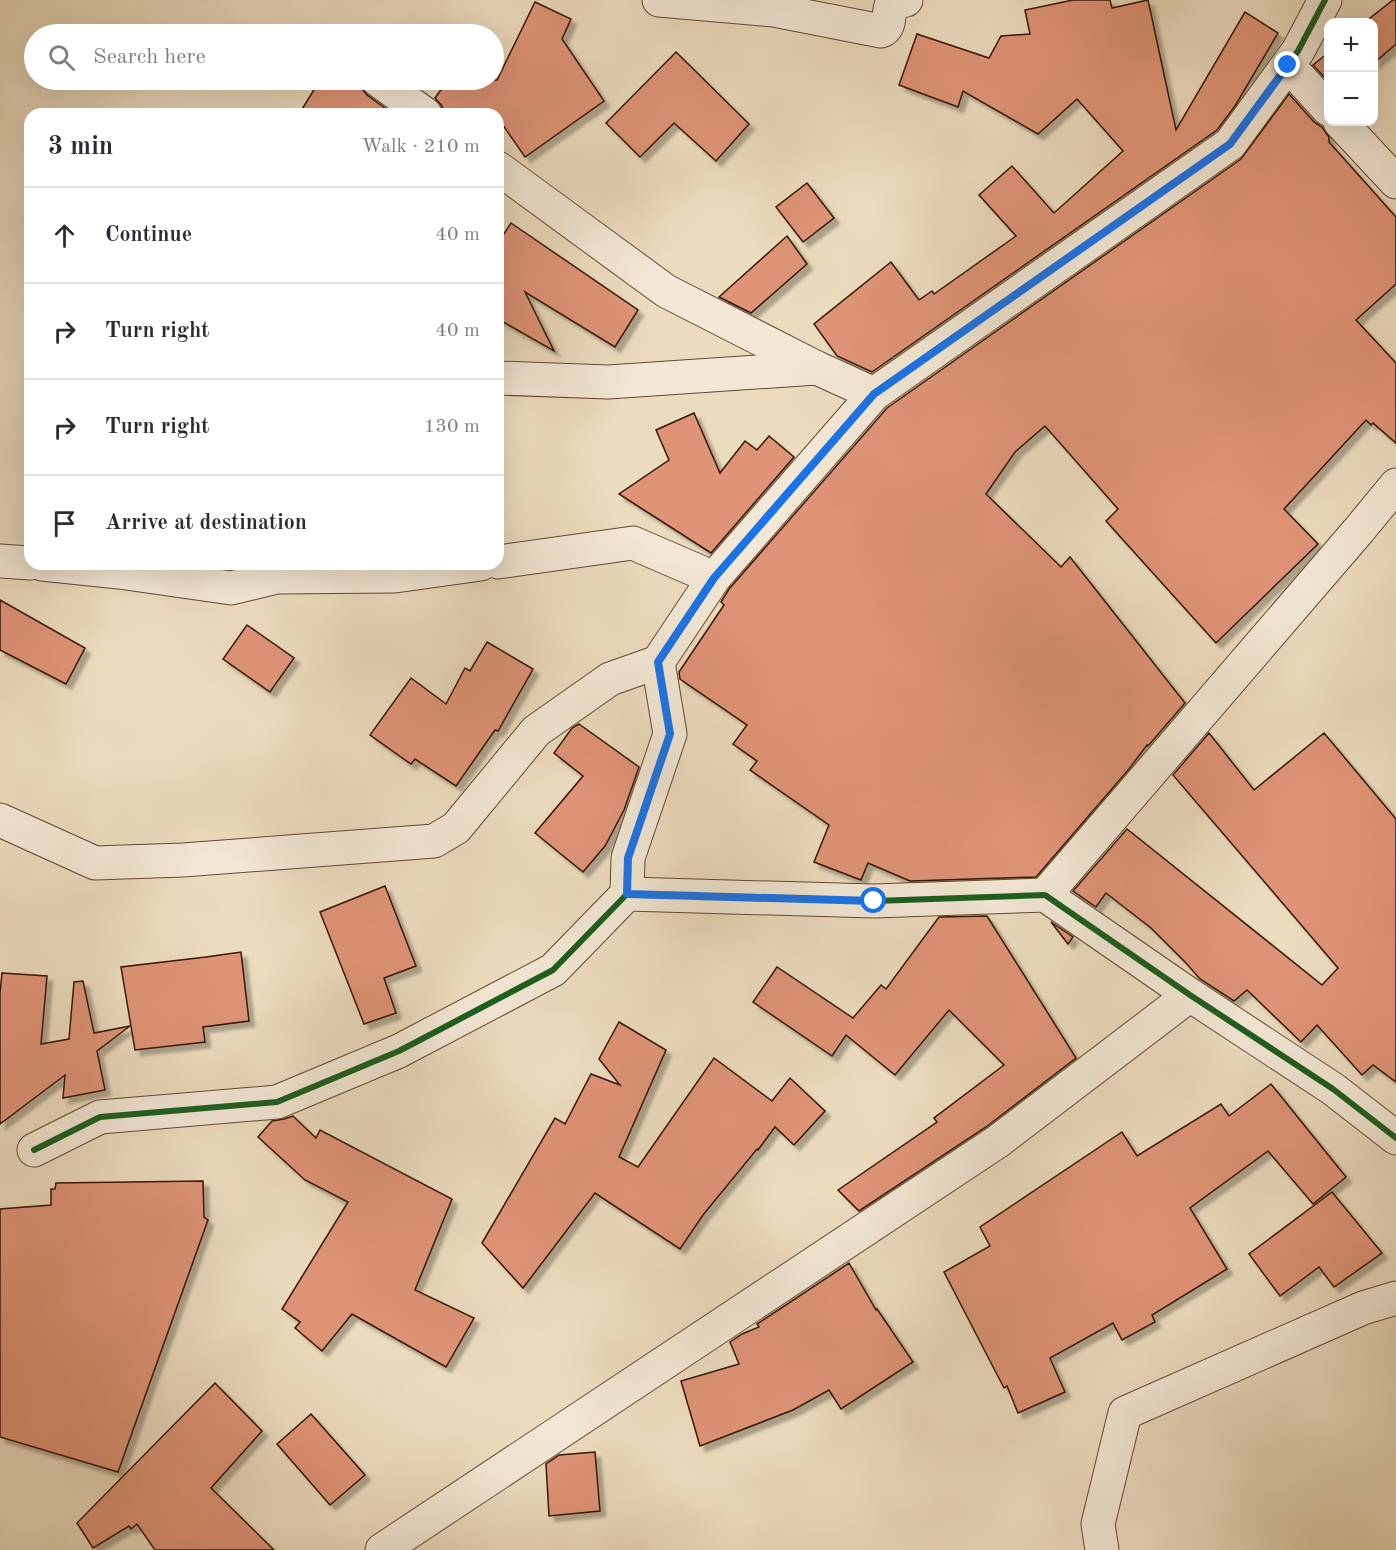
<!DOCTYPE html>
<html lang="en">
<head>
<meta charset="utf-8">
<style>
	:root { --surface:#fff; --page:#f7f7f7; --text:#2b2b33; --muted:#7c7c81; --line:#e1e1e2 }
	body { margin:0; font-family:"Old Standard TT",serif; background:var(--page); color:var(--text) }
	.controls { position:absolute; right:18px; top:18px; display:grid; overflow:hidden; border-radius:12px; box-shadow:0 6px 24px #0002 }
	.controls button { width:54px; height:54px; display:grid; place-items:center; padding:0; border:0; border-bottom:2px solid var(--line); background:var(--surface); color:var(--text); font:30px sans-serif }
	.stop { position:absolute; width:18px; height:18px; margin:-14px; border:4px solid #1a73e8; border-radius:50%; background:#fff }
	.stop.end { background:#1a73e8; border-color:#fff; box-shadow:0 2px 6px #0008 }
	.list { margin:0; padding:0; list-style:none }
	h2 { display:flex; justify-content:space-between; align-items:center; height:78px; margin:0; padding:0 24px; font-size:26px }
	h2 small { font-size:20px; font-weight:400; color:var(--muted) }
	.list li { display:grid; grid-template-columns:39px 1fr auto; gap:18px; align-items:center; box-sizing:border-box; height:96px; padding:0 24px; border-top:2px solid var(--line) }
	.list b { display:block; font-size:22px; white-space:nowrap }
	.list em { font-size:20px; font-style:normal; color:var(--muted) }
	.icon { flex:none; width:33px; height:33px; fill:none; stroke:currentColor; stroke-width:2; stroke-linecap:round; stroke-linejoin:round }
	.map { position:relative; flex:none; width:1396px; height:1550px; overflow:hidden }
	.search { position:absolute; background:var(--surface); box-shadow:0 6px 24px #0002; left:24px; top:24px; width:480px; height:66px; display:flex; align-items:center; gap:15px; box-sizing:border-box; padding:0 21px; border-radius:33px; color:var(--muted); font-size:22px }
	.panel { position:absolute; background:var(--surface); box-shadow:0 6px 24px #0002; left:24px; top:108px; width:480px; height:462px; border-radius:18px }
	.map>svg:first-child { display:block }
	.building { fill:#df9477; stroke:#351605; stroke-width:1.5; filter:url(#shadow) }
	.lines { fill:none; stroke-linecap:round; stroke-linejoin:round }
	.minor-casing { stroke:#634833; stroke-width:35 }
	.minor { stroke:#f3e8d5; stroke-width:33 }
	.cycleway-casing { stroke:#f3e8d5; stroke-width:10 }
	.cycleway { stroke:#1b5e20; stroke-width:6 }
	.route { stroke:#1a73e8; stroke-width:8 }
</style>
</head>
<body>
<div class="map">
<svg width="1396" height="1550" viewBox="0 0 1396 1550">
	<defs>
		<filter id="shadow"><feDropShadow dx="5.5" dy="5.5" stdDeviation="1.5" flood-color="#0004"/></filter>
	</defs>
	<rect width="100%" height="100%" fill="#ecdcbe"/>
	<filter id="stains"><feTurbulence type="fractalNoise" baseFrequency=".00333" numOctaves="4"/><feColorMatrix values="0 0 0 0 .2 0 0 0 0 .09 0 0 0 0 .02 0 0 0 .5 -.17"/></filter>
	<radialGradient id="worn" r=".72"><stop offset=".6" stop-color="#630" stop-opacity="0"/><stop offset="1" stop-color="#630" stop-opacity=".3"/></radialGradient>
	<g class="building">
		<path d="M1073,0H1110L1112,8L1148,0L1176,130L1245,12L1278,33L1235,106L1217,130L872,372L837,356L814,324L891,262L919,300L932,291L934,294L1016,236L979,195L1012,166L1054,213L1123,151L1077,99L1038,134L963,91L958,107L899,85L917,34L989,58L1001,36L1030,34L1025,10Z"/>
		<path d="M1393,0H1396V44L1374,63V22H1365Z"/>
		<path d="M535,2L571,19L562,39L604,101L525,157L498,118V114H443L442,106L435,98L448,80H497Z"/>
		<path d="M676,52L749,124L716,161L674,123L640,157L606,123Z"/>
		<path d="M1329,52V82L1313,65Z"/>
		<path d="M320,80H360L361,88L367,95L393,114H299Z"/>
		<path d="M1289,94L1314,122L1322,127L1329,137V142L1396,217V284L1356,320L1396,363V443L1373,423L1371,425L1366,420L1284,509L1318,544L1216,643L1106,521L1118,509L1045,426L1015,452L986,494L1061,567L1070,557L1185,703L1148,746L1147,745L1129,769L1036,877L910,881L868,863L861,880L814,862L829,825L750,770L757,761L733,744L747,725L680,679L679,672L724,605L721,602L729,589L887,408L1241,159Z"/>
		<path d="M807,183L834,218L803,242L776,207Z"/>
		<path d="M511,223L638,310L615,347L525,292L554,351L498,319V237L500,240Z"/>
		<path d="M787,236L807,264L751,313L719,297Z"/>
		<path d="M694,413L720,473L745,441L757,450L769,436L794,457L711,553L619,494L669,460L656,430Z"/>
		<path d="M0,600L85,648L66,684L0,650Z"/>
		<path d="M247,625L294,658L270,692L223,659Z"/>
		<path d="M487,642L533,669L498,731L495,730L456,786L415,759L411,764L370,735L411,678L446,704L465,668L470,671Z"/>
		<path d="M579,724L639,767L624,810L605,846L583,872L535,833L583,776L554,753L572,728Z"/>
		<path d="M1209,733L1254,790L1324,733L1396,819V1082L1373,1065L1362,1075L1317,1025L1301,1042L1247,990L1234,1001L1200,979L1186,963L1151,928L1106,893L1096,907L1073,891L1127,829L1322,985L1338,968L1173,775Z"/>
		<path d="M385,886L416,966L384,978L396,1013L364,1024L320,912Z"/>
		<path d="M987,916L1076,1058L986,1127L859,1211L838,1190L937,1122L934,1118L1004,1065L949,1010L895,1075L846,1035L832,1056L753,1002L777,967L853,1018L881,985L886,989L939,917Z"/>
		<path d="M1051,922L1073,937L1068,944Z"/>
		<path d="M241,952L249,1021L203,1027L205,1042L135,1050L121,967L206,957Z"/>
		<path d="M2,973L47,976L41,1044L69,1039L74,982L83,981L94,1033L130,1026L97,1051L105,1090L63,1098L65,1075L0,1124V993Z"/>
		<path d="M619,1022L666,1050L619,1157L638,1167L714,1058L772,1101L790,1078L825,1111L794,1145L775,1127L758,1150L757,1149L703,1215L680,1249L595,1193L523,1288L482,1243L555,1118L565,1124L591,1074L620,1085L599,1059Z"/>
		<path d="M1271,1084L1346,1177L1313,1204L1268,1151L1190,1208L1227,1269L1152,1315L1155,1322L1122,1340L1113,1323L1050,1358L1065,1392L1018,1413L1007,1386L1004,1388L944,1272L990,1246L980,1227L1122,1132L1137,1156L1221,1104L1229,1116Z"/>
		<path d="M293,1116L316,1138L320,1130L452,1199L415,1290L474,1318L446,1367L352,1314L322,1351L295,1328L300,1322L282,1309L348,1202L305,1180L258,1137L272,1121L284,1119Z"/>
		<path d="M203,1181L204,1217L208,1220L118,1472L0,1437V1209L51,1205V1189H55L56,1183Z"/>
		<path d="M1332,1192L1382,1253L1334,1287L1319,1267L1280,1296L1249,1254Z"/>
		<path d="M849,1263L876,1310L877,1309L913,1362L841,1409L829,1390L793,1410L700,1446L681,1381L739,1364L730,1342L742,1334L759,1327L757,1324Z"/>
		<path d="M215,1383L262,1431L211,1488L274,1550H155L137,1524L131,1529L129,1526L93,1548L77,1523Z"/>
		<path d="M311,1414L365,1475L330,1505L277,1444Z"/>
		<path d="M595,1452L600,1511L549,1516L546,1464L559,1455Z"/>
	</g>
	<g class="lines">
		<g class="minor-casing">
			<g id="minor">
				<path d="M659,0L774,10L881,31C892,27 887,12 892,3L906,0"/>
				<path d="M1288,65L1328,109"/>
				<path d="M378,80L425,114"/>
				<path d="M1340,122L1396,182"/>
				<path d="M498,168L666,291L817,368"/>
				<path d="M498,378L608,382L817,368L874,394"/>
				<path d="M0,561L30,563"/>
				<path d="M498,562L633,543L714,578"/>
				<path d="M42,564L119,572L231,588L277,577L395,576L481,564"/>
				<path d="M0,820L95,863L183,860L434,841L456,828L536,731L610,679L658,662"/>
				<path d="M627,894L628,858L670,734L658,662L714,578L874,394L1230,144L1298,51L1325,0"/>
				<path d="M1045,895L1359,530L1396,485"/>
				<path d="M34,1150L100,1117L277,1102L399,1051L553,970L627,894L874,901L1045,895L1190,995L1333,1089L1396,1138"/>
				<path d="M382,1550L997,1142L1190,995"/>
				<path d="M1102,1550L1098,1524L1125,1413L1363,1308L1396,1298"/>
			</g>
		</g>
		<use href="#minor" class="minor"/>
		<g class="cycleway-casing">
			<g id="cycleway">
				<path d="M627,894L628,858L670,734L658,662L714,578L874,394L1230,144L1298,51L1325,0"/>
				<path d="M34,1150L100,1117L277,1102L399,1051L553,970L627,894L874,901L1045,895L1190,995L1333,1089L1396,1138"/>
			</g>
		</g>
		<use href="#cycleway" class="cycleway"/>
	</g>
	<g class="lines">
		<path class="route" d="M874,901L627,894L628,858L670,734L658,662L714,578L874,394L1230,144L1288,65"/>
	</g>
	<rect width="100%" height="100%" filter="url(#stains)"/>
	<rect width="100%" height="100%" fill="url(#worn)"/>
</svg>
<div class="controls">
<button>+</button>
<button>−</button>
</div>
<div class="stop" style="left:874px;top:901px"></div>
<div class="stop end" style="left:1288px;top:65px"></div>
<div class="search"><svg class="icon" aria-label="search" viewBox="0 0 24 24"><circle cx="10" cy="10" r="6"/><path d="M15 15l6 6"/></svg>Search here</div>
<section class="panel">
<h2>3 min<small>Walk · 210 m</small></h2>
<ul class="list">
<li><svg class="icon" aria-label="ahead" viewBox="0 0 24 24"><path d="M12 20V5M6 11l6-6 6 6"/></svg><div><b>Continue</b></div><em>40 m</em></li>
<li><svg class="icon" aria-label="right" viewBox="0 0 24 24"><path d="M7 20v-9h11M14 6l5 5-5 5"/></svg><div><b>Turn right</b></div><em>40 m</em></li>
<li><svg class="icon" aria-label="right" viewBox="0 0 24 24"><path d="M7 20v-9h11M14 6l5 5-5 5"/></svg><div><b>Turn right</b></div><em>130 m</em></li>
<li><svg class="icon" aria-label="arrive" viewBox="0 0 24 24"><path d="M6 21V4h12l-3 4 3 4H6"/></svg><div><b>Arrive at destination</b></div></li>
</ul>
</section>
</div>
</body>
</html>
